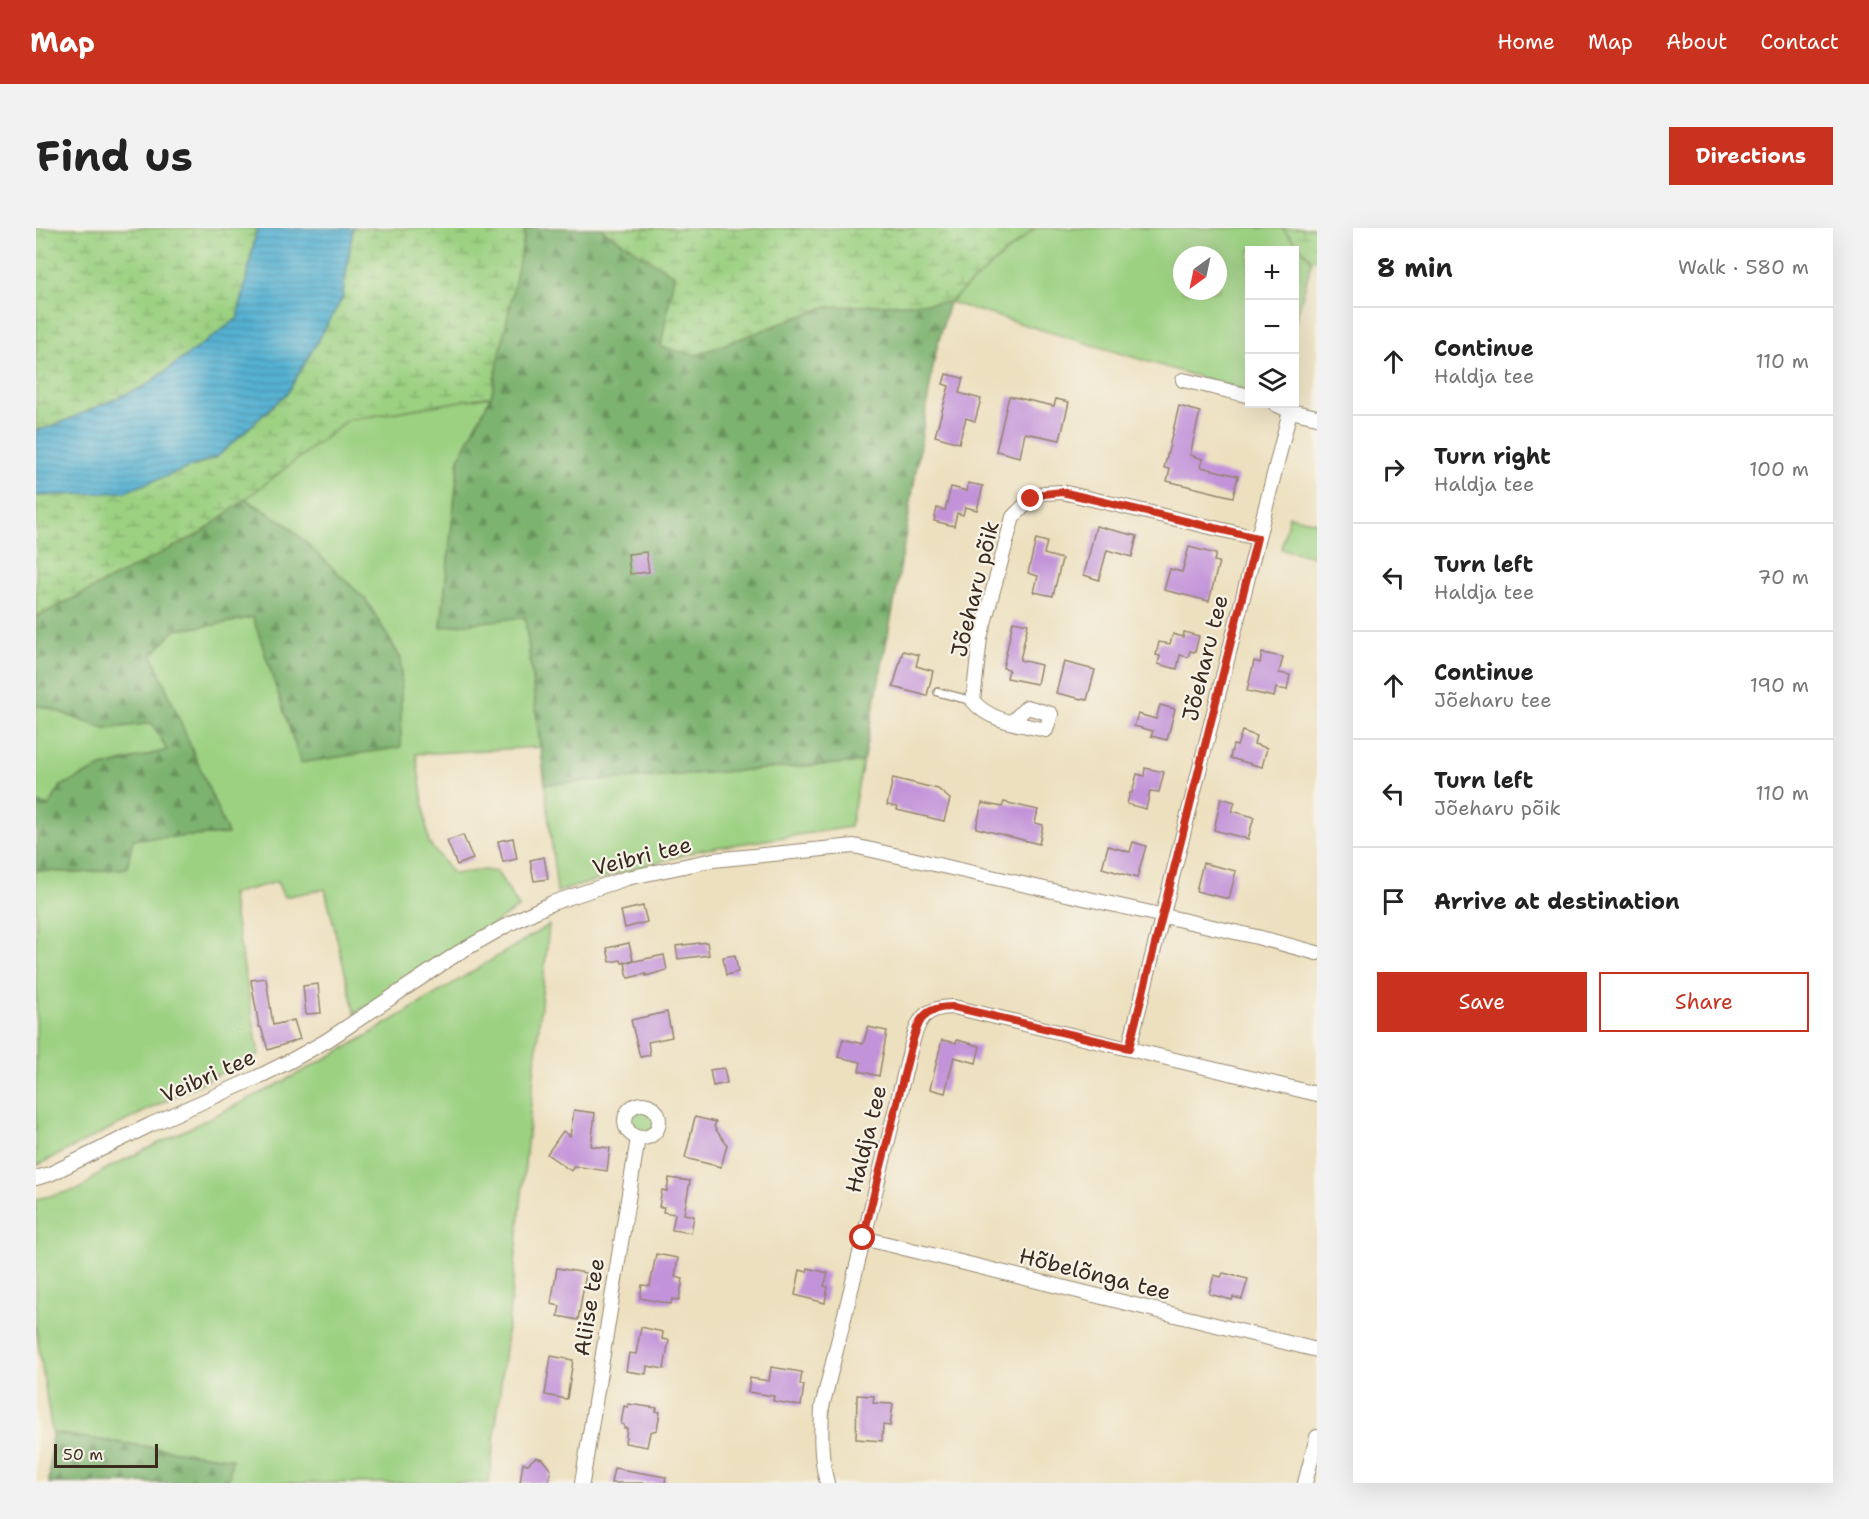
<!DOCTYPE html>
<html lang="en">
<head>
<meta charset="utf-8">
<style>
	:root { --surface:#fff; --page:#f2f2f2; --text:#222; --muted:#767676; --line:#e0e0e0; --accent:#c8321e }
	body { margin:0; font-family:"Shantell Sans",sans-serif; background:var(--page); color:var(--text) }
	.controls { position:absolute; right:18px; top:18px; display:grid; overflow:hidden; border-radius:0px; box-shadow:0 6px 24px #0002 }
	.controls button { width:54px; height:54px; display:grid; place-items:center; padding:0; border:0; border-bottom:2px solid var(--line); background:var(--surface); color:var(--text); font:30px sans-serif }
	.compass { position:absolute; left:1137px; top:18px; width:54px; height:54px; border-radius:50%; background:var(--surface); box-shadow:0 6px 24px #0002; rotate:213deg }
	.scale { position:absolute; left:18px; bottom:15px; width:104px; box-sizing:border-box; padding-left:6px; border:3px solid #3b2a1e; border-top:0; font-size:16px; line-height:21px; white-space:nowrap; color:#3b2a1e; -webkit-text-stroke:4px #f7f3e8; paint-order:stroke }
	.stop { position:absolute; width:18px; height:18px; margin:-14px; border:4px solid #c8321e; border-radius:50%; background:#fff }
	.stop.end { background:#c8321e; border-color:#fff; box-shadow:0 2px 6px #0008 }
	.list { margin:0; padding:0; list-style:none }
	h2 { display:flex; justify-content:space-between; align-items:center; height:78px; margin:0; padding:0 24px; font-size:26px }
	h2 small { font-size:20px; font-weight:400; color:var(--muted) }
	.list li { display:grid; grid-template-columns:39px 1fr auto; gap:18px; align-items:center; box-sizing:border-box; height:108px; padding:0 24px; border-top:2px solid var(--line) }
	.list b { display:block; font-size:22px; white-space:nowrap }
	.list p { margin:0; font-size:20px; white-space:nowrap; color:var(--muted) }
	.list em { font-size:20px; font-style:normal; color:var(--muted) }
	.actions { display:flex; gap:12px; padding:18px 24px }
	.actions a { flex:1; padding:14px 0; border:2px solid var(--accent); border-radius:0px; text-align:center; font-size:21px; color:var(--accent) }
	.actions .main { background:var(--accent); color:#fff }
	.icon { flex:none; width:33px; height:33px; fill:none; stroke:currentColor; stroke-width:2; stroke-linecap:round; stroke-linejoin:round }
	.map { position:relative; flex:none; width:1281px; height:1255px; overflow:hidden; border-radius:0px }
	header { display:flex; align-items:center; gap:36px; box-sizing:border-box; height:84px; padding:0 30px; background:var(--accent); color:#fff }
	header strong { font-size:28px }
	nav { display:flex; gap:33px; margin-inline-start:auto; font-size:21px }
	.intro { display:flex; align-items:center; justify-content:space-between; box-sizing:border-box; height:144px; padding:0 36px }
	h1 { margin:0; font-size:42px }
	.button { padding:15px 27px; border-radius:0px; background:var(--accent); color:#fff; font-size:21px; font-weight:700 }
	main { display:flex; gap:36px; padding:0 36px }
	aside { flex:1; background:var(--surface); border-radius:0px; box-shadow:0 6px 24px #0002 }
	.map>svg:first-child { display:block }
	.grass { fill:#9cd182; stroke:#6c7e50; stroke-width:1.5; fill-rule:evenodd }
	.forest { fill:url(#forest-firs); stroke:#5c6e47; stroke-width:1.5 }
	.wetland { fill:url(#wetland-marsh); stroke:#6c7e50; stroke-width:1.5 }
	.water { fill:url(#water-rules); stroke:#486e78; stroke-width:1.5 }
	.building { fill:#c293d9 }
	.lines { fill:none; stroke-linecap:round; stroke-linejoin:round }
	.lane-casing { stroke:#94856e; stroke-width:10 }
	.street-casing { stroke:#94856e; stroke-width:16 }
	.lane { stroke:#fff; stroke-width:7 }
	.street { stroke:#fff; stroke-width:14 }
	.route { stroke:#c8321e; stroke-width:8 }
	.labels { text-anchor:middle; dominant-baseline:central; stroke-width:4.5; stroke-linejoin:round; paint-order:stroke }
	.street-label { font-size:22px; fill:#3b2a1e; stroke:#f7f3e8 }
</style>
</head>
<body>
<header>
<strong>Map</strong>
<nav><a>Home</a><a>Map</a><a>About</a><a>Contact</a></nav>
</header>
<div class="intro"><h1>Find us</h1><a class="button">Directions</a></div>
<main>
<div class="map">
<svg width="1281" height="1255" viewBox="0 0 1281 1255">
	<defs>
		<pattern id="forest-firs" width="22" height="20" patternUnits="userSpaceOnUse" patternTransform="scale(1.5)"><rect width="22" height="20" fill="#7db370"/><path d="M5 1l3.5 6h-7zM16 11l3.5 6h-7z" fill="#68925b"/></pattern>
		<pattern id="wetland-marsh" width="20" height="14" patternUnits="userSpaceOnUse" patternTransform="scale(1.5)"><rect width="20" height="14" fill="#9cd182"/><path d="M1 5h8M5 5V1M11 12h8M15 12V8" fill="none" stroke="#80aa6a"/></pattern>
		<pattern id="water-rules" width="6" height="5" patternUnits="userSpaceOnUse" patternTransform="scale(1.5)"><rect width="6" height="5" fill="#54b1d2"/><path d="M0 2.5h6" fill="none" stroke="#4790aa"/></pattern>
	</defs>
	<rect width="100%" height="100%" fill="#f7f3e8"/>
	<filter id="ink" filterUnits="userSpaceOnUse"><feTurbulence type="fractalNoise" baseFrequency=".0167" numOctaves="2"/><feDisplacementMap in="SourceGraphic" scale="12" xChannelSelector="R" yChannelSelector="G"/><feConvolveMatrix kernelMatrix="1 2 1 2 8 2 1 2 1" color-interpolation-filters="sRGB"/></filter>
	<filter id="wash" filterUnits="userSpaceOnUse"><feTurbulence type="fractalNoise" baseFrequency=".008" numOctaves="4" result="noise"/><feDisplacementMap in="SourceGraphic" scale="24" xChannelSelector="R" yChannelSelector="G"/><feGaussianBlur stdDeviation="1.35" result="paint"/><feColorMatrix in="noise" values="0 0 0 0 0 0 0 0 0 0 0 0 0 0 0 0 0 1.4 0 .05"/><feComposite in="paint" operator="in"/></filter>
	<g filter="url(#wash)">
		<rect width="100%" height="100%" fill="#ede0bf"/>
		<g class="grass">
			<path d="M999,0H1246L1276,32L1259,96L1258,22H1214L1213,164L913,74ZM1146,27H1182V63H1146Z"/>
			<path d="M455,168L423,231L405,399L489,388L504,519L380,526L393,615L417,646L448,642L461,644L483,679L319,786L289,661L248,669L241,654L195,666L223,826L0,938V642L43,645L97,611L191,606L116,427L139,402L184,396L217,389L265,535L365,431L330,372L249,295L209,271L312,192Z"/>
			<path d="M1253,288L1281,294V329L1245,321Z"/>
			<path d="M0,478L10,479L69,501L116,495L131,522L63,540L25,558L13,578L0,575Z"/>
			<path d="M827,534L814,599L664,622L521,664L509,556Z"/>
			<path d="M513,697L478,1045L453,1255H192L195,1231L16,1205L0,1100V971L44,961L68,942L235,860L324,812Z"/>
			<circle cx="607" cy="892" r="14"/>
		</g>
		<g class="forest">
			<path d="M490,0H564L638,47L625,119L660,127L789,79L913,74L899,127L860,365L827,534L509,556L489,389L405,399L423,231L455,168Z"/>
			<path d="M209,271L249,295L330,372L365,431V519L265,535L217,389L184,396L139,402L116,427L192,606L97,611L91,640L43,645L0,642V575L13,578L25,558L63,540L131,522L116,495L69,501L10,479L0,478V389L165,305Z"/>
			<path d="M16,1205L196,1231L192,1255H13Z"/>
		</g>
		<g class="wetland">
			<path d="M0,0H221L202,90L109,158L15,199L0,202Z"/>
			<path d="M317,0H490L455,168L312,192L165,305L0,389V268L88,264L181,229L252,164L306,71Z"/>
			<path d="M564,0H999L913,74L789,79L660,127L625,119L638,47Z"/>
			<path d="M1246,0H1281V30L1276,32Z"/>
		</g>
		<path class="water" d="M221,0H317L306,71L252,164L181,229L88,264L0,268V202L15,199L109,158L202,90Z"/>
		<g id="blocks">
			<g class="building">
				<path d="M910,146L927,150L923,165L945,171L939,193L930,190L923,215L899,208L913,158L907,156Z"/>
				<path d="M973,168L1018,178L1020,171L1033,174L1024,212L989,205L984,229L960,223Z"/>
				<path d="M1143,178L1164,184L1154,227L1167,231L1165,239L1202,248L1197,269L1131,253L1134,241L1128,240Z"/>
				<path d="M932,255L947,258L941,282L929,279L927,287L921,285L918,298L898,293L901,280L909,282L915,259L931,263Z"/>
				<path d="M1060,298L1101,308L1096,329L1071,322L1063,352L1048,347Z"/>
				<path d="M1000,311L1011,314L1008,326L1026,331L1017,368L998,364L1002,348L992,345Z"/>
				<path d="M1153,319L1180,326L1178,333L1183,334L1173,373L1128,362L1134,341L1146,344Z"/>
				<path d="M610,324L613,344L594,346L592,326Z"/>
				<path d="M977,393L992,396L984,432L1005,437L1001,456L971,450L973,441L967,440Z"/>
				<path d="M1148,404L1163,408L1159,424L1154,423L1152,429L1144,427L1141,441L1122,436L1124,428L1120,427L1123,414L1134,416L1137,406L1147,409Z"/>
				<path d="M867,423L883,427L880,438L897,443L891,468L857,459Z"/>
				<path d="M1226,425L1247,429L1243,445L1254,447L1251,462L1240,460L1238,469L1211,463L1218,433L1224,435Z"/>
				<path d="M1028,434L1059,442L1051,472L1020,465Z"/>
				<path d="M1124,477L1139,481L1131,512L1115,508L1117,503L1098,498L1102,486L1120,491Z"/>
				<path d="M1206,503L1220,508L1218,516L1231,520L1226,539L1194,530L1197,517L1201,518Z"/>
				<path d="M1109,540L1128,544L1123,564L1114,563L1110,581L1091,576L1094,565H1096L1101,546L1108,548Z"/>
				<path d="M857,550L902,561L914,571L908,593L861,582L862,579L851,577Z"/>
				<path d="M1185,570L1199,574L1196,583L1218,589L1212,611L1178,602Z"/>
				<path d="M968,574L1002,582L999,595L1007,597L1003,616L940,600L946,575L966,579Z"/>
				<path d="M427,607L437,631L421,637L411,613Z"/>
				<path d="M477,610L481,631L467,634L462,613Z"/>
				<path d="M1097,614L1110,618L1101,650L1066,640L1072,618L1094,624Z"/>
				<path d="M508,629L512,651L498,653L494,632Z"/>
				<path d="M1167,635L1200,643L1193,671L1160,663Z"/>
				<path d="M607,678L611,694L589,700L585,683Z"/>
				<path d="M671,714L673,727L642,731L640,718Z"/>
				<path d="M593,715L597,732L586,735L585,732L574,734L571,720Z"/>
				<path d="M628,727L631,742L610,748V746L592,750L589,735Z"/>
				<path d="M699,727L702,744L690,747L687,729Z"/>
				<path d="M230,750L237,797L258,792L264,811L232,822L225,799H223L215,752Z"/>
				<path d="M282,756L285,785L270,786L267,758Z"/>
				<path d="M631,784L636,809L612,814L614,827L604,829L595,792Z"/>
				<path d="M832,799L851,803L843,848L823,843L825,834L802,829L807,811L827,816Z"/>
				<path d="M906,812L920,815L921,812L944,818L940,835L918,829L909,865L894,861Z"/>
				<path d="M688,840L691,855L677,858L674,842Z"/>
				<path d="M538,882L559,885L555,918L574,920L571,943L538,938L535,943L511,926L527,903L534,908Z"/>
				<path d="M659,889L680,894L678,899L691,917L685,939L649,930Z"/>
				<path d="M633,950L654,953L648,986L658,988L655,1005L636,1002L639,986L627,984L628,979H623L626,962L631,963Z"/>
				<path d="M620,1026L642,1030L639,1049L647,1051L643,1072L636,1071L635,1076L604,1070L606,1057L614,1058Z"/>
				<path d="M521,1040L550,1045L542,1092L522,1088L524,1078L515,1076Z"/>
				<path d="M772,1040L792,1045L788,1058L792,1059L789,1075L759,1067L764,1042L771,1044Z"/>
				<path d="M1187,1045L1212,1051L1206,1071L1197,1069L1196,1072L1173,1066L1178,1047L1185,1049Z"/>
				<path d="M605,1099L627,1104L626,1111L633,1112L628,1141L611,1138L610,1146L590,1143L593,1125L600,1126Z"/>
				<path d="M515,1128L537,1132L531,1171L509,1167Z"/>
				<path d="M735,1139L766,1144L764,1157H768L765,1178L737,1173L738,1168L712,1164L714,1150L733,1153Z"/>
				<path d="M821,1167L838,1168L837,1175L857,1176L854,1198L847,1197L846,1213L820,1211Z"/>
				<path d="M592,1176L621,1180L620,1183L624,1184L621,1202L614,1204L611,1219L589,1215L591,1200H588V1197L585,1196L588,1178L592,1179Z"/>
				<path d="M500,1229L506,1231L515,1242L512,1255H484L487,1235L492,1236Z"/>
				<path d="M578,1240L630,1249L629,1255H575Z"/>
			</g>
		</g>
	</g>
	<g filter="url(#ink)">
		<use href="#blocks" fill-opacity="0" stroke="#94856e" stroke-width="1.5"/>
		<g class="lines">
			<g class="lane-casing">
				<path id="lane" d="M902,464L937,473"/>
			</g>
			<g class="street-casing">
				<g id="street">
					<path d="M1147,152L1214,168"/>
					<path d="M1239,176L1254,183L1281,189"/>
					<path d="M976,494L991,479L1015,486L1010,502C985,496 954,494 937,473L944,410L977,289L995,271L1008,265L1026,264L1221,310"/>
					<path d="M1093,820L1254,183"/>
					<circle cx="606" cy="893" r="17"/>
					<path d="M0,950L14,946L114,897L222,849L256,832L290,813L422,725L473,696L516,675L591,650L677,632L818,618L1221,709L1281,725"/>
					<path d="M827,1010L1281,1122"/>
					<path d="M546,1255L602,910"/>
					<path d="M791,1255C784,1228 785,1207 786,1179L875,819C882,792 887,779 918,779L1281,866"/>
					<path d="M1269,1255L1281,1209"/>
				</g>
			</g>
			<use href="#lane" class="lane"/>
			<use href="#street" class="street"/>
		</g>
	</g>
	<g class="lines" filter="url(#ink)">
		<path class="route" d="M827,1010L875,819C882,792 887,778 918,779L1093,820L1221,310L1026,264L1008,266L995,271"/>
	</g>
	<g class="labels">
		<g class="street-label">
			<text transform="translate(939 361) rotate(-76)">Jõeharu põik</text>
			<text transform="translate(1169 430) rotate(-76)">Jõeharu tee</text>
			<text transform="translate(606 628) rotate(-14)">Veibri tee</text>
			<text transform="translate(172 848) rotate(-24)">Veibri tee</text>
			<text transform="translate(830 911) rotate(-76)">Haldja tee</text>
			<text transform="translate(1059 1046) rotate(14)">Hõbelõnga tee</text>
			<text transform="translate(553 1079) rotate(-81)">Aliise tee</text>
		</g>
	</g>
</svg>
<div class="controls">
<button>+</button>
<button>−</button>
<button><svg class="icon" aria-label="layers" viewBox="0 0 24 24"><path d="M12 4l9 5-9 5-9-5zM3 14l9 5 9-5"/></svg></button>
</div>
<svg class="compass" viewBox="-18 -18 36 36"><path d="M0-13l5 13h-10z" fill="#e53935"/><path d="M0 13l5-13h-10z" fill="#767676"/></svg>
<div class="scale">50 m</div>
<div class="stop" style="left:827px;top:1010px"></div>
<div class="stop end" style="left:995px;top:271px"></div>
</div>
<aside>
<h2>8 min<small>Walk · 580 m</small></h2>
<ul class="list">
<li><svg class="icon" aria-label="ahead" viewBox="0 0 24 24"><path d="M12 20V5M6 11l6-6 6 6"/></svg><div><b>Continue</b><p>Haldja tee</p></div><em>110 m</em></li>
<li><svg class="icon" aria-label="right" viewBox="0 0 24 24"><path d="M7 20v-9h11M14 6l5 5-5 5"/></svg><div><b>Turn right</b><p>Haldja tee</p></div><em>100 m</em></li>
<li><svg class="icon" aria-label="left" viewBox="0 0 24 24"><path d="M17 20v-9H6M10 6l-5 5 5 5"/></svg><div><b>Turn left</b><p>Haldja tee</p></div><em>70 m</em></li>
<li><svg class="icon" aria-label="ahead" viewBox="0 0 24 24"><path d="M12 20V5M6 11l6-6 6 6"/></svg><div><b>Continue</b><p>Jõeharu tee</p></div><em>190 m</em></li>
<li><svg class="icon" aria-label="left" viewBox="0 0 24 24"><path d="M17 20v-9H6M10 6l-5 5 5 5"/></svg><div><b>Turn left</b><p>Jõeharu põik</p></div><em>110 m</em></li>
<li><svg class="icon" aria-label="arrive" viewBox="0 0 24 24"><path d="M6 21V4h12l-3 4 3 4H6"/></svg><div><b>Arrive at destination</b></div></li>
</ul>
<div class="actions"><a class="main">Save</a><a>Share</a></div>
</aside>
</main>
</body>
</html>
